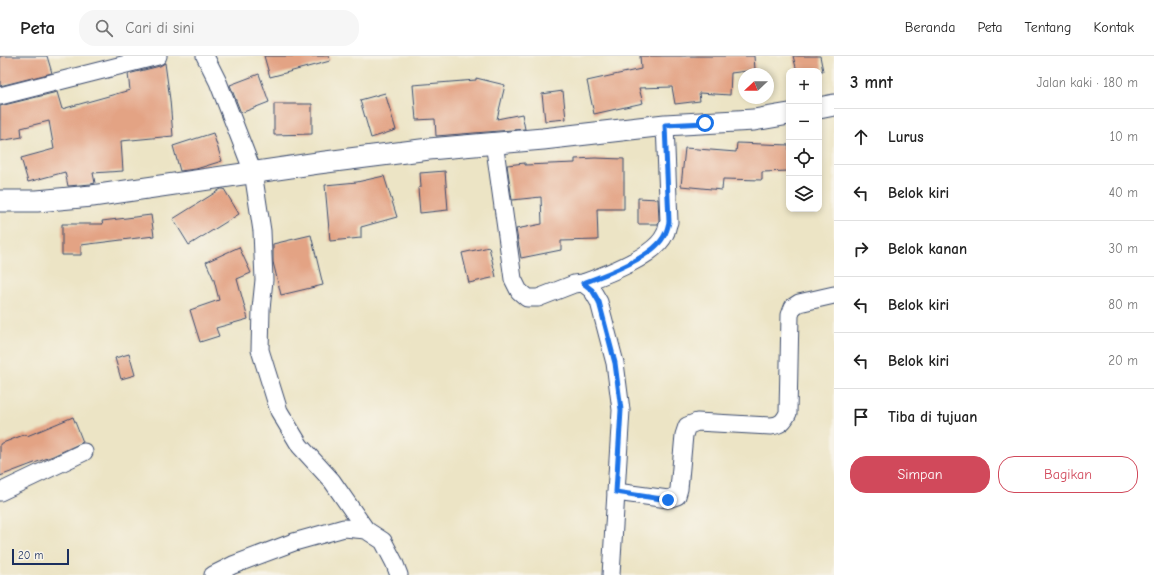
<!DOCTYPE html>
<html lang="id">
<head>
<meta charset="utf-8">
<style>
	:root { --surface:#fff; --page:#f6f6f6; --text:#222; --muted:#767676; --line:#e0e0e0; --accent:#d1495b }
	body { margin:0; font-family:"Comic Neue",sans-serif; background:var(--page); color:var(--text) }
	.controls { position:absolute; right:12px; top:12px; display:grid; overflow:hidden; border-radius:8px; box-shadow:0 2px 6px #0003 }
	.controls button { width:36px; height:36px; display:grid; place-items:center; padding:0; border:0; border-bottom:1px solid var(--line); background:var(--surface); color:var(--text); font:20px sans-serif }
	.compass { position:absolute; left:738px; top:12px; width:36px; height:36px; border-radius:50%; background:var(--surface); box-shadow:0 2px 6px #0003; rotate:248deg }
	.scale { position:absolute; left:12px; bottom:10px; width:57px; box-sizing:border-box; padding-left:4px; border:2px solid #1b2f5e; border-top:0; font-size:11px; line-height:14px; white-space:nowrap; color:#1b2f5e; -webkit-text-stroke:3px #f7f3e8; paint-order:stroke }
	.stop { position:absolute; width:12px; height:12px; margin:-9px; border:3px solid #1a73e8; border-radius:50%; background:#fff }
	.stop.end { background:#1a73e8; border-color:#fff; box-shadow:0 1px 4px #0008 }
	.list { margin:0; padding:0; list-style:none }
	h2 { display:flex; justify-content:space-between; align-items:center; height:52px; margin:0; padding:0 16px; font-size:17px }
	h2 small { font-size:13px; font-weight:400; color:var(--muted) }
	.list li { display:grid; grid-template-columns:26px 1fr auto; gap:12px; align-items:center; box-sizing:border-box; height:56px; padding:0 16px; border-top:1px solid var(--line) }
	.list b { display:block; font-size:15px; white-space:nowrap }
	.list em { font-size:13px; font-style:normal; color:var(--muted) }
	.actions { display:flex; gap:8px; padding:12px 16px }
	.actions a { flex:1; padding:9px 0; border:1px solid var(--accent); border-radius:16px; text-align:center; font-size:14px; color:var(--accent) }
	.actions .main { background:var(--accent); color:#fff }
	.icon { flex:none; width:22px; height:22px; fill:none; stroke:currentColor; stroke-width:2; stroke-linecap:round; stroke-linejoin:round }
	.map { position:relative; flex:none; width:834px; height:519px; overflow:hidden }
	header { display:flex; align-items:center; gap:24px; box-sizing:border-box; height:56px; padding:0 20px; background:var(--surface); border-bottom:1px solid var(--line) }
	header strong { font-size:19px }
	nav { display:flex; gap:22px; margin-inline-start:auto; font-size:14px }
	.search { width:280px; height:36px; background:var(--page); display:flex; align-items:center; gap:10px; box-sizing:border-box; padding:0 14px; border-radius:16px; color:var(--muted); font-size:15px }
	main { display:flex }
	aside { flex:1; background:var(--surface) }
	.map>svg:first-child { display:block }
	.building { fill:#e3a384 }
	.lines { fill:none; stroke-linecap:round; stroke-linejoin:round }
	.minor-casing { stroke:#3a4a6d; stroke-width:19 }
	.tertiary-casing { stroke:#3a4a6d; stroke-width:23 }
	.minor { stroke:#fff; stroke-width:17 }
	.tertiary { stroke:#fff; stroke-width:21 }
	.route { stroke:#1a73e8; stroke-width:5 }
</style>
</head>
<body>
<header>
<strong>Peta</strong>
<div class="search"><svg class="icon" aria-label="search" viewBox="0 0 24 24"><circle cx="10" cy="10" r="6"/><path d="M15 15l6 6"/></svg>Cari di sini</div>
<nav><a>Beranda</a><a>Peta</a><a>Tentang</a><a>Kontak</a></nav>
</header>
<main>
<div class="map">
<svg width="834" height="519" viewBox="0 0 834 519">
	<rect width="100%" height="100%" fill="#f7f3e8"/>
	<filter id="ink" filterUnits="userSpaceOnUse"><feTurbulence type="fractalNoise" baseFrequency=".025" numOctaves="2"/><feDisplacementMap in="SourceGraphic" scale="8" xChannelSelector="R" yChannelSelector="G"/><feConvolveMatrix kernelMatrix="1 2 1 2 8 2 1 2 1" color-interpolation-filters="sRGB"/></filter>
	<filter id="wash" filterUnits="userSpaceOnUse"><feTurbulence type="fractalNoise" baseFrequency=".012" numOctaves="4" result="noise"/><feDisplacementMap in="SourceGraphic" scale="16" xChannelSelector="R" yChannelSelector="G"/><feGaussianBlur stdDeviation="0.9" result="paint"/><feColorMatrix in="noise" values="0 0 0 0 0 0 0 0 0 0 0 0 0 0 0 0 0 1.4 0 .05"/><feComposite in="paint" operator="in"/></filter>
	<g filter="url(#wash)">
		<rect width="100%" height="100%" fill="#ece4c5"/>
		<g id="blocks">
			<g class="building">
				<path d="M0,0H47L52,17L0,30Z"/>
				<path d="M264,0H329L330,5L270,21Z"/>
				<path d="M640,0H754L755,14L731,17L730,39L699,37L700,45L675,48L672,31L639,32L643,47L594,58L587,25L641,13Z"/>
				<path d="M793,0H820L823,15H797Z"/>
				<path d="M165,7L170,44L173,80L121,85L123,115L93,117L95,127L91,128L68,130L65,116L28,126L21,102L54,93L49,65L21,72L22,81L0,85V50L57,36L62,53L130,34L128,18L160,10Z"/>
				<path d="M259,18L269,46L241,57L230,29Z"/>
				<path d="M476,22L505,29L497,63L522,58L525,73L436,80L435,63L416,64L413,29L476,24Z"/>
				<path d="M563,35L566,63L545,65L542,38Z"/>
				<path d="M385,37L396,74L371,82L360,44Z"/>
				<path d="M274,48H312V78L274,79Z"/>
				<path d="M213,77L222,105L196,113L180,115L173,90Z"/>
				<path d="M737,87L789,89V115L762,116V124L723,123L722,134L681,130L685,92L736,96Z"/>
				<path d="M595,102L624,103V153H597L598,184L561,185V194L521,202L516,173L542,168L541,141L512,144L507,109L525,107V109L575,107V103Z"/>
				<path d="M445,115L448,154L420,157L418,132L421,131L420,117Z"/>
				<path d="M384,120L397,161L361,171V182L330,185L325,129L357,126Z"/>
				<path d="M221,133H224L239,158L189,189L173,163Z"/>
				<path d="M638,142L658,143L659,164L658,168H638Z"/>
				<path d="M151,159L154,180L81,189V199H62V168H103L102,165Z"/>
				<path d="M311,179L323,229L281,239L273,206V188Z"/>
				<path d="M239,191L251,217L237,223L248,263L216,272L219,280L200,286L190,254L219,244L214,224L206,206Z"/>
				<path d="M489,191L496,221L469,227L462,197Z"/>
				<path d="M129,298L135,319L121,323L115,302Z"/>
				<path d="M73,361L83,386L53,400L0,420V388L26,378L27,380Z"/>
			</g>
		</g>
	</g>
	<g filter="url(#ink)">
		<use href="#blocks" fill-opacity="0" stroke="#3a4a6d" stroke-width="1"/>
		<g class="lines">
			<g class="minor-casing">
				<g id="minor">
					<path d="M205,0L218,26L253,116L262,175L264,224L261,253L260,294L279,355L300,390L332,425L366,474"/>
					<path d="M0,40L158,0"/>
					<path d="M494,86L513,223L519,235L527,242H538L574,228L583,227C605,219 655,201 665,178C667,175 667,170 669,166L665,69"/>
					<path d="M583,227L592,234L599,246L615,307L621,354L611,519"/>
					<path d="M0,436L84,396"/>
					<path d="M616,436L668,443L677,440L679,433L684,379L687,370L697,366L771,370C781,369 784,365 788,357L790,259L793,251L799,247L834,239"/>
					<path d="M213,519L233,509L294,486L344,472L366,474L383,485L394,506L399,519"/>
				</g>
			</g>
			<g class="tertiary-casing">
				<g id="tertiary">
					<path d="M819,52L834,49"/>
					<path d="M0,145H37L92,140L318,107L429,93L543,83L665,69L754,64L789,58"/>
				</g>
			</g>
			<use href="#minor" class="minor"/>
			<use href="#tertiary" class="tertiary"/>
		</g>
	</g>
	<g class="lines" filter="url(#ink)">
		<path class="route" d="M668,444L616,436L621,354L615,307L599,246L592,234L583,227C605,219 655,201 665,178C667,175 668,170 669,166L665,69L705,67"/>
	</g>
</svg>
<div class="controls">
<button>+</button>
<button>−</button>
<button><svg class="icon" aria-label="locate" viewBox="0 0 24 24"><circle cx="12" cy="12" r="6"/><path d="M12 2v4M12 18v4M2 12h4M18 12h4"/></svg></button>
<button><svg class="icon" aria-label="layers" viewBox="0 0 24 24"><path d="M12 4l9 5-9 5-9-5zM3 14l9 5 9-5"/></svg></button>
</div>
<svg class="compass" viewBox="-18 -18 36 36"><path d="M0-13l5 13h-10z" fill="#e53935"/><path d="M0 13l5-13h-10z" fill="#767676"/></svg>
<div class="scale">20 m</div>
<div class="stop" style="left:705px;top:67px"></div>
<div class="stop end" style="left:668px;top:444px"></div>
</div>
<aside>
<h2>3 mnt<small>Jalan kaki · 180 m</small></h2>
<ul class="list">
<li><svg class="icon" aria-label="ahead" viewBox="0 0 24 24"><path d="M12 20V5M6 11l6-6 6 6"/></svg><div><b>Lurus</b></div><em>10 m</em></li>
<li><svg class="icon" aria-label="left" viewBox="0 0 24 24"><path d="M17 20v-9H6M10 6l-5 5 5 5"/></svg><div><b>Belok kiri</b></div><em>40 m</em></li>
<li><svg class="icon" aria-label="right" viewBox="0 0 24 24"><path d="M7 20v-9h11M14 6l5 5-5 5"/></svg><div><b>Belok kanan</b></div><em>30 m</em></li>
<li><svg class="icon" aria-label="left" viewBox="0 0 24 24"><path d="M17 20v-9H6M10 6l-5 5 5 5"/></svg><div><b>Belok kiri</b></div><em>80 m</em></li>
<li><svg class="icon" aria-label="left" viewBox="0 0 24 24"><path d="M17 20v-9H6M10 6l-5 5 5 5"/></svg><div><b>Belok kiri</b></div><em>20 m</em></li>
<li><svg class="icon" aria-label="arrive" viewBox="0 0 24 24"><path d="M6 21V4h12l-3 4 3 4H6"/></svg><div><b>Tiba di tujuan</b></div></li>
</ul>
<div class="actions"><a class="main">Simpan</a><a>Bagikan</a></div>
</aside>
</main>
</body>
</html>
